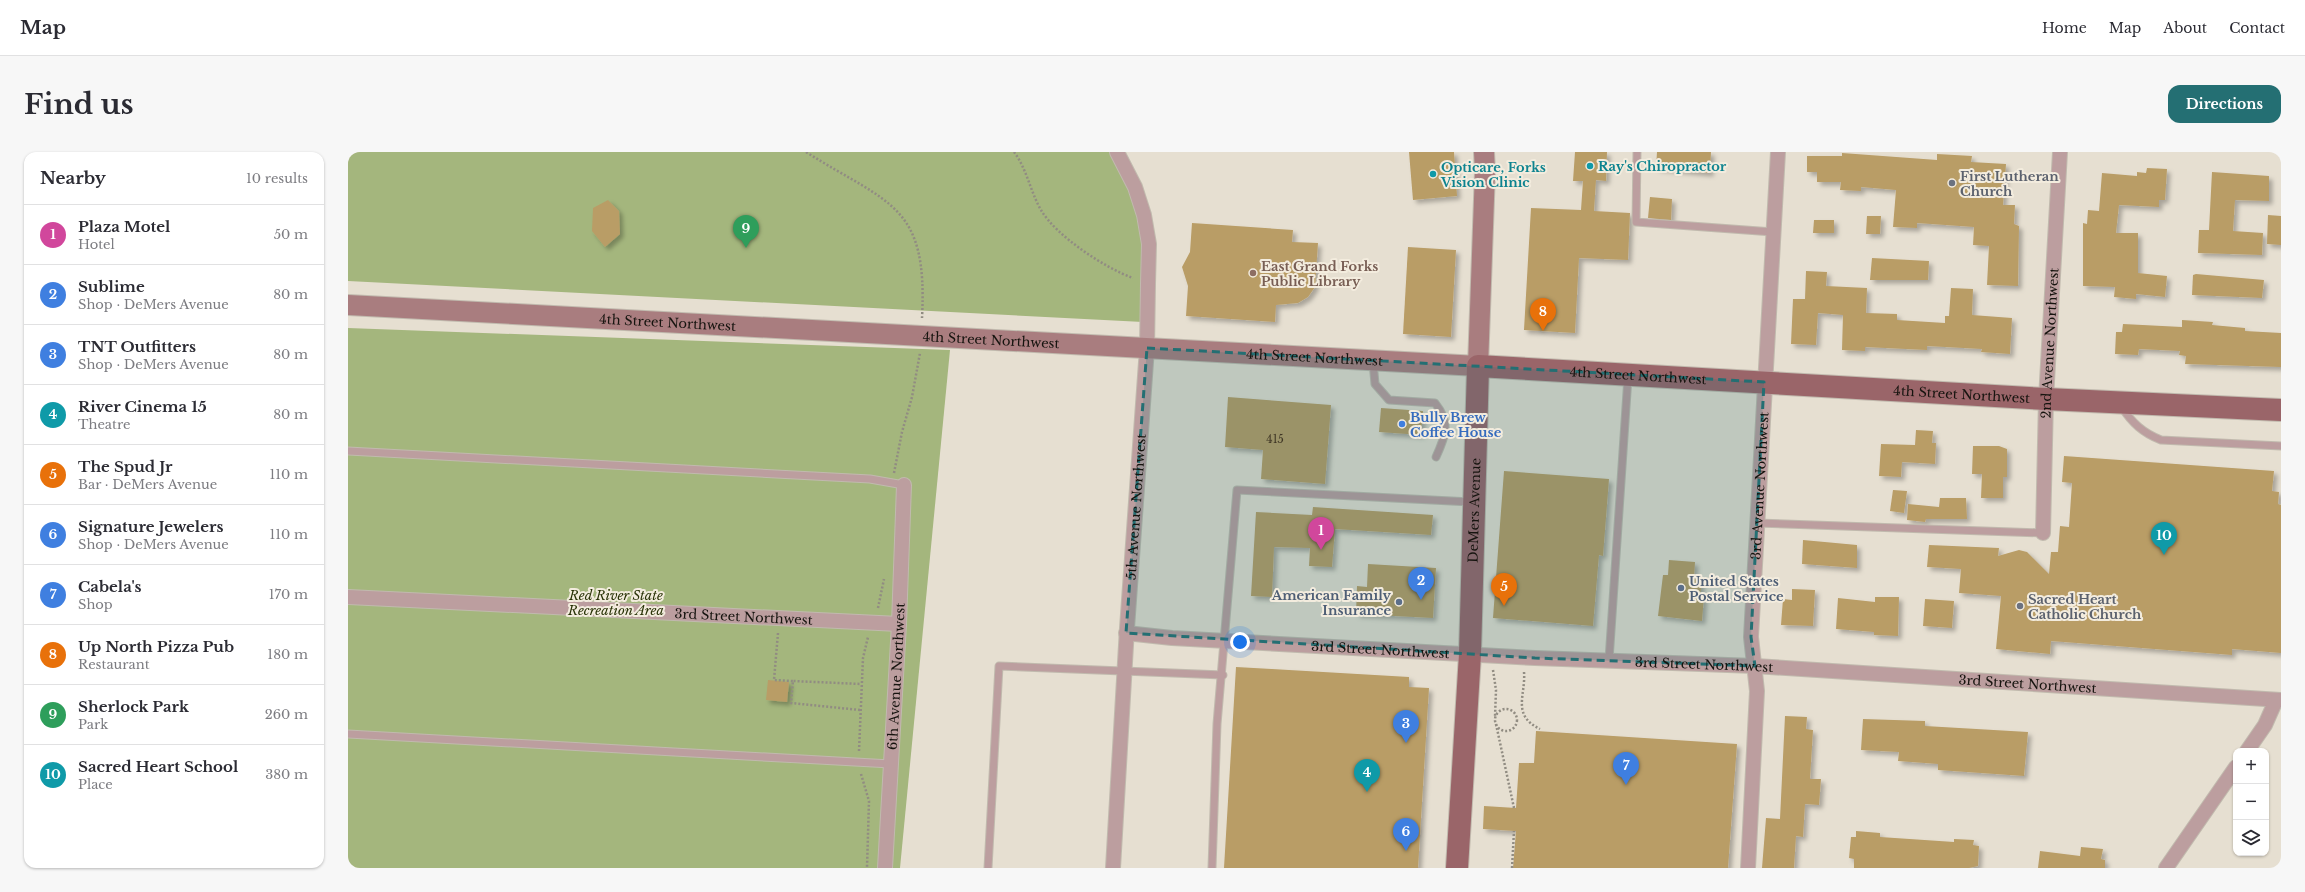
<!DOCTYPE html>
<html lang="en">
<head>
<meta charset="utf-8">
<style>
	:root { --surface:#fff; --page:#f7f7f7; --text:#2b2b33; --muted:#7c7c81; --line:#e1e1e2; --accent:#246f73 }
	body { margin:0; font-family:"Libre Baskerville",serif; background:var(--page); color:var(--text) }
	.controls { position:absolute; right:12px; bottom:12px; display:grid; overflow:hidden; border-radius:8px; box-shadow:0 1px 3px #0004 }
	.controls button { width:36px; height:36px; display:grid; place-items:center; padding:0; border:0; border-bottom:1px solid var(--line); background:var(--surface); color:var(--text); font:20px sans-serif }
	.you { position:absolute; left:892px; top:490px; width:14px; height:14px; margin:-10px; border:3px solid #fff; border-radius:50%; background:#1a73e8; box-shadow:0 0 0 6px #1a73e833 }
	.badge { display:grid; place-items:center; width:26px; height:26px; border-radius:50%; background:var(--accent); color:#fff; font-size:13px; font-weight:700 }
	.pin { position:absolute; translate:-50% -33px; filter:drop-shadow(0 1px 2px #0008) }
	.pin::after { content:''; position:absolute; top:21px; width:14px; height:12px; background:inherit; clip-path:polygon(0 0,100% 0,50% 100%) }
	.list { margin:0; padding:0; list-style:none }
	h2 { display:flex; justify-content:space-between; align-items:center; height:52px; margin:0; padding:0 16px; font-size:17px }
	h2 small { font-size:13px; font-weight:400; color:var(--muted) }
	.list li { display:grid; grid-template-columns:26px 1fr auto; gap:12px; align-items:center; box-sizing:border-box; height:60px; padding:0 16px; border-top:1px solid var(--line) }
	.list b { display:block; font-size:15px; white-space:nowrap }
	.list p { margin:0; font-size:13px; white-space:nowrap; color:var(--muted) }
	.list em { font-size:13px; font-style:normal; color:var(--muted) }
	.icon { flex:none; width:22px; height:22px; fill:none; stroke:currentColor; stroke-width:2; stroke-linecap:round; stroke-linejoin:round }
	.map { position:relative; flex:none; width:1933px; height:716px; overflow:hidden; border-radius:12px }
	header { display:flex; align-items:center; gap:24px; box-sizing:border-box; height:56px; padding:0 20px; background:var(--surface); border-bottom:1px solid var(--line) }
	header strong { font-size:19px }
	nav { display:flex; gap:22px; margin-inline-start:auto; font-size:14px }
	.intro { display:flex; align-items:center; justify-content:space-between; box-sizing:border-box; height:96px; padding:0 24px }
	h1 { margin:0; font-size:28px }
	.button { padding:10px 18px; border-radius:12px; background:var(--accent); color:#fff; font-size:14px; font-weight:700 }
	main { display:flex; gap:24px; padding:0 24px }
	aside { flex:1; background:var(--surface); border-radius:12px; box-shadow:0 1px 3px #0004 }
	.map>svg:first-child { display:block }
	.green { fill:#a4b67d }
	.building { fill:#b99d66; filter:url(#shadow) }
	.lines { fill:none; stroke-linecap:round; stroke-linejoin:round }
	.lane-casing { stroke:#c1baae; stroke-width:9 }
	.street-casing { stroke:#c1baae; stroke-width:16 }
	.secondary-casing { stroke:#c1baae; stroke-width:22 }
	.primary-casing { stroke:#c1baae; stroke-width:24 }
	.path { stroke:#918c82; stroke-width:2.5; stroke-dasharray:2 2; stroke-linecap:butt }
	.lane { stroke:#bc9e9f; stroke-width:7 }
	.street { stroke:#bc9e9f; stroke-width:14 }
	.secondary { stroke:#a97d7f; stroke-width:20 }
	.primary { stroke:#9a6569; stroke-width:22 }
	.marked { fill:#246f73; fill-opacity:0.2; stroke:#246f73; stroke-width:3; stroke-dasharray:8 5; stroke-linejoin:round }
	.culture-dot { fill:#0f9aa8; stroke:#f3ecde; stroke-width:1.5 }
	.worship-dot { fill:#6b7280; stroke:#f3ecde; stroke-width:1.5 }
	.education-dot { fill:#8d6e63; stroke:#f3ecde; stroke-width:1.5 }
	.shop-dot { fill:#3f7fe0; stroke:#f3ecde; stroke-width:1.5 }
	.service-dot { fill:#5c6f8a; stroke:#f3ecde; stroke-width:1.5 }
	.labels { text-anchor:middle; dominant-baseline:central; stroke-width:4; stroke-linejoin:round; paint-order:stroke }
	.number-label { font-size:11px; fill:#3f3625 }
	.culture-label { font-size:13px; font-weight:bold; fill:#0d838f; stroke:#f3ecde; text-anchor:start }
	.worship-label { font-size:13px; font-weight:bold; fill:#5b616d; stroke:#f3ecde; text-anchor:start }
	.education-label { font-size:13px; font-weight:bold; fill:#785e54; stroke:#f3ecde; text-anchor:start }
	.street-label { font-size:13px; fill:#16140f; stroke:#f3ecde }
	.shop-label { font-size:13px; font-weight:bold; fill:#366cbe; stroke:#f3ecde; text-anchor:start }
	.service-label { font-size:13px; font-weight:bold; fill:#4e5e75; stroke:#f3ecde; text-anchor:start }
	.park-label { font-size:13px; font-style:italic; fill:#273105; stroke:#f3ecde }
</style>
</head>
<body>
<header>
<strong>Map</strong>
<nav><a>Home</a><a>Map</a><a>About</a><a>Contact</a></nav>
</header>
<div class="intro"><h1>Find us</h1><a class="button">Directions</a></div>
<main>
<aside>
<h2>Nearby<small>10 results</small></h2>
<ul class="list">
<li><span class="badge" style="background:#d1479c">1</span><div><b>Plaza Motel</b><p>Hotel</p></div><em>50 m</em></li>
<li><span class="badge" style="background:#3f7fe0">2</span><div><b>Sublime</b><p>Shop · DeMers Avenue</p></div><em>80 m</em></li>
<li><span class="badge" style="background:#3f7fe0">3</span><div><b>TNT Outfitters</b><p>Shop · DeMers Avenue</p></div><em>80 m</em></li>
<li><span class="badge" style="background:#0f9aa8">4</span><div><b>River Cinema 15</b><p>Theatre</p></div><em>80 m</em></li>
<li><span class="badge" style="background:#e8710a">5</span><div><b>The Spud Jr</b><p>Bar · DeMers Avenue</p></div><em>110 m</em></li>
<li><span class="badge" style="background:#3f7fe0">6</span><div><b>Signature Jewelers</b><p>Shop · DeMers Avenue</p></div><em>110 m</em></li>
<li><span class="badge" style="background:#3f7fe0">7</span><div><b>Cabela's</b><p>Shop</p></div><em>170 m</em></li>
<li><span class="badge" style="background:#e8710a">8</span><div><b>Up North Pizza Pub</b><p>Restaurant</p></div><em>180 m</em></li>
<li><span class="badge" style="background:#2e9e5b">9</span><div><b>Sherlock Park</b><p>Park</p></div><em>260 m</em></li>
<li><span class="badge" style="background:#0f9aa8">10</span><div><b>Sacred Heart School</b><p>Place</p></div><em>380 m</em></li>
</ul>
</aside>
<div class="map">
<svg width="1933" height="716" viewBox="0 0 1933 716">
	<defs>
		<filter id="shadow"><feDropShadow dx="3.5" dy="3.5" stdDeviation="2" flood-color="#0004"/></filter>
	</defs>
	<rect width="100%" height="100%" fill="#e6dfd1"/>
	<g class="green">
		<path d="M0,0H768L796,63L795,170L0,129Z"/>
		<path d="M0,176L602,198L552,716H0Z"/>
	</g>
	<g class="building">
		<path d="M1061,0H1106L1109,44L1065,48Z"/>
		<path d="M1227,0H1259L1258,29L1248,28L1246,59L1282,61L1280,108L1231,106L1227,181L1176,178L1183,56L1233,58L1235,29H1225Z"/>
		<path d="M1309,0H1363L1362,21L1308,16Z"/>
		<path d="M1494,1L1589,8V2L1624,4L1623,10L1658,12L1655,53H1667L1666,72L1671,74L1670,134L1639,133L1641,94L1625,93L1626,75L1569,71V76L1545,75L1548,38L1513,35V39L1492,38L1493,30H1469V20H1459V4H1494Z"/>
		<path d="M1799,16L1819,17L1817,48H1811V55L1771,53L1768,81H1790V121L1819,124L1817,145L1788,142V147L1766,145L1767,135L1735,134V71L1739,72L1740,58L1751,59L1754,21L1789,24V20L1798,21Z"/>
		<path d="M1864,20L1921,24V49L1887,48L1885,79L1915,81L1914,103L1850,101L1851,78H1861Z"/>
		<path d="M1302,45L1324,47L1323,68L1300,66Z"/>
		<path d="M260,48L271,59L272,82L257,95L244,79L245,56Z"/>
		<path d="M1920,63L1933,64V93L1919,92Z"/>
		<path d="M1519,64H1533L1532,82H1518Z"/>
		<path d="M1466,68H1486V81H1465Z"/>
		<path d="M844,71L945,78L944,90L970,91L967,135L960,145L950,151L928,153L927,170L838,164L840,134L834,115L842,100Z"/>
		<path d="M1060,95L1108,98L1103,185L1055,182Z"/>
		<path d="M1524,106L1581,109L1580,128H1522Z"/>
		<path d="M1458,119L1479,120L1478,134L1519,136L1518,161L1549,162V168L1597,171V164H1601L1603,136L1625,137L1624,163L1664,166L1662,202L1633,200L1634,197L1579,194V198L1517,195V199L1494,198L1495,163L1470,161L1468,193L1443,192L1445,147H1457Z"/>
		<path d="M1848,122L1916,128L1914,146L1844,143L1845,123Z"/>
		<path d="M1834,168L1865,170L1864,173L1897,176V179L1933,181V215L1837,212L1838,204L1831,203L1832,199L1791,197L1790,203L1767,202L1768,180H1774L1775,172L1834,175Z"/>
		<path d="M880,245L983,253L977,332L913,327L915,298L877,295Z"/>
		<path d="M1033,256L1075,259L1073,283L1031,280Z"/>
		<path d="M1568,278L1585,279L1584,291H1588L1587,312L1554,310L1553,325L1531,324L1533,292L1567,293Z"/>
		<path d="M1625,294H1651L1659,297V325H1655V346H1633L1634,322H1624Z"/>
		<path d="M1716,304L1926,319L1924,339L1931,340L1930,352L1933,353V501L1884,497V503L1703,489L1702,502L1648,497L1653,444L1611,441L1613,417L1579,415L1581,393L1651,396L1650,404L1671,398L1679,400L1701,422L1703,400H1710L1712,374L1721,375L1724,331L1714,330Z"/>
		<path d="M1156,319L1261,327L1255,404L1251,403L1245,474L1145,466Z"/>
		<path d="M1545,338L1559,339L1556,361L1542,359Z"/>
		<path d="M1592,346H1618L1619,367H1578L1577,370L1559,368L1560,352L1591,355Z"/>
		<path d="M965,355L1085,363L1083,383L987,377L984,415L961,414L962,396L926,395L924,445L903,444L908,360L964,363Z"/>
		<path d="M1455,388L1509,393V416L1454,412Z"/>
		<path d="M1321,408L1347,410L1346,427L1354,428L1352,445L1356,444L1354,469L1310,464L1315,423H1320Z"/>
		<path d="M1020,412L1088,416L1085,466L1008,462L1009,434L1019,435Z"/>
		<path d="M1444,437L1467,438L1465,474L1433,473L1435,447L1444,448Z"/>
		<path d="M1527,445H1551L1550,484L1526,483V480L1488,477L1490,446L1527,450Z"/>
		<path d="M1577,447L1606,449L1604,476L1575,474Z"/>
		<path d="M888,515L1061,525V535L1081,536L1070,716H876Z"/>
		<path d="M420,528L441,530L439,550L418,548Z"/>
		<path d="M1437,564L1459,565L1458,577L1465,578L1462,627H1473L1471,653L1457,652L1455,685L1448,684L1446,716H1414L1418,666L1432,667Z"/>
		<path d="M1515,567L1577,569V574L1680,580L1676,624L1590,618V612L1550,609L1551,600L1513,598Z"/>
		<path d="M1188,579L1389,592L1380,716H1165L1168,679L1135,677L1136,654L1168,656L1171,611H1186Z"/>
		<path d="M1508,679L1532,681V685L1606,690V687L1626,688L1625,693L1631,694L1630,714L1621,716H1506V707L1501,706L1503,685H1508Z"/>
		<path d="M1733,695L1755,697L1753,707L1757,708V716H1690L1692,699L1732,704Z"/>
	</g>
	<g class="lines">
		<g class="lane-casing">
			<g id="lane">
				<path d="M1289,0L1288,70L1425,80"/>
				<path d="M1025,210L1027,232L1041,248L1087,251C1103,271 1098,283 1088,305"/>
				<path d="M1773,254C1784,271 1795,281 1813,288L1933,294"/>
				<path d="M0,299L522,327L556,333"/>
				<path d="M1409,371L1695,381"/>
				<path d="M1261,508L1280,225"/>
				<path d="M0,582L543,612"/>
				<path d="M640,716L651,514L875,523"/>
				<path d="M864,716L869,572L889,338L1123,350"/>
			</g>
		</g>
		<g class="street-casing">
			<g id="street">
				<path id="s1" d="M1695,381L1698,247L1712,0"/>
				<path id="s2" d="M0,445L551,472"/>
				<path id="s3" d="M778,481L824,486L1187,506L1407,514L1933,548"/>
				<path d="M1899,599L1917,573L1928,548"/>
				<path id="s4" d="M537,716L551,472L556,333"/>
				<path id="s5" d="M765,716L779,476L799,196L800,132L801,92L796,63L787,35L769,0"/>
				<path id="s6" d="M1400,716L1409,539L1403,485L1430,0"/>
				<path d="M1818,716L1888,615"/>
			</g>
		</g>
		<g class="secondary-casing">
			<g id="secondary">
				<path id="s7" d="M0,153L1130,214L1137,19L1136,0"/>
			</g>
		</g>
		<g class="primary-casing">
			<g id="primary">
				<path id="s8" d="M1109,716L1122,502L1130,214L1698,247L1933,258"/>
			</g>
		</g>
		<g class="path">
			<path d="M458,0C542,53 580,52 574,166"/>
			<path d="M666,0C679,17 682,39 693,58C708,84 757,116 785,126"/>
			<path d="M546,321L554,280L564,245L572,201"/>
			<path d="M530,456L536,427"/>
			<path d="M430,481L426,528L445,529"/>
			<path d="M1145,518L1148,538L1147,565"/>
			<path d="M1176,520C1178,543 1163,563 1192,577"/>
			<circle cx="1158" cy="568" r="11"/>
			<path d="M512,558L443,551L445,529L513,532"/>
			<path d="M1148,572L1166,656"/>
			<path d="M511,599L515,506L520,485"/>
			<path d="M513,622L521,649L519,716"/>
			<path d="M1164,716L1166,679"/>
		</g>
		<use href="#lane" class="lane"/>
		<use href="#street" class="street"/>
		<use href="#secondary" class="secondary"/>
		<use href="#primary" class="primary"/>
	</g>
	<path class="marked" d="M799,196L1416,230L1403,485L1407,514L1187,506L778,481Z"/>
	<g class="culture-dot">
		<circle cx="1242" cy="14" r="4"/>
		<circle cx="1085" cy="22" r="4"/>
	</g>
	<g class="worship-dot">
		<circle cx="1604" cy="31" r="4"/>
		<circle cx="1672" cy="454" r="4"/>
	</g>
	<circle class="education-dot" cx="905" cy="121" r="4"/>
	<circle class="shop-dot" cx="1054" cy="272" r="4"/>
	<g class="service-dot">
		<circle cx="1333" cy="436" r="4"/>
		<circle cx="1051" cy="450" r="4"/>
	</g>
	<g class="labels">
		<g class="number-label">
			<text x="927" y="287">415</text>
		</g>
		<g class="culture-label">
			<text x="1250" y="14">Ray's Chiropractor</text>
			<text x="1093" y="15">Opticare, Forks<tspan x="1093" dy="15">Vision Clinic</tspan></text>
		</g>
		<g class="worship-label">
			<text x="1612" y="24">First Lutheran<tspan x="1612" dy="15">Church</tspan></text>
			<text x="1680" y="447">Sacred Heart<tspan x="1680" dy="15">Catholic Church</tspan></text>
		</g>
		<g class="education-label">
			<text x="913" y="114">East Grand Forks<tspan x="913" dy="15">Public Library</tspan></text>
		</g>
		<g class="street-label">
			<text stroke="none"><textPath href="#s7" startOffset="320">4th Street Northwest</textPath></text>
			<text stroke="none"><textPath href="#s7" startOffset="644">4th Street Northwest</textPath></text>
			<text stroke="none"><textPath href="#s1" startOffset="190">2nd Avenue Northwest</textPath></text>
			<text stroke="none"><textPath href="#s7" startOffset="968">4th Street Northwest</textPath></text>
			<text stroke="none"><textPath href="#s8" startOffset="663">4th Street Northwest</textPath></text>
			<text stroke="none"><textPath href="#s8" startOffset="987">4th Street Northwest</textPath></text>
			<text stroke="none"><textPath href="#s6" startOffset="383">3rd Avenue Northwest</textPath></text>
			<text stroke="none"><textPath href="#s5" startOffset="362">5th Avenue Northwest</textPath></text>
			<text stroke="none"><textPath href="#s8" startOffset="358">DeMers Avenue</textPath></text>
			<text stroke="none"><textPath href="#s2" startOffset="396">3rd Street Northwest</textPath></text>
			<text stroke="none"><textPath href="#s3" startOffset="255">3rd Street Northwest</textPath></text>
			<text stroke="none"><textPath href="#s3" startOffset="579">3rd Street Northwest</textPath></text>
			<text stroke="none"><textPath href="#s4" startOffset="192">6th Avenue Northwest</textPath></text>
			<text stroke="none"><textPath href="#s3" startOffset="903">3rd Street Northwest</textPath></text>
		</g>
		<g class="shop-label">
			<text x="1062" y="265">Bully Brew<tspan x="1062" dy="15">Coffee House</tspan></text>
		</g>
		<g class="service-label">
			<text x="1341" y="429">United States<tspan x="1341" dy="15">Postal Service</tspan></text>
			<text x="1043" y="443" text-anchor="end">American Family<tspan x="1043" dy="15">Insurance</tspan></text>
		</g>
		<g class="park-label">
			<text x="268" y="443">Red River State<tspan x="268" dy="15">Recreation Area</tspan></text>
		</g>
	</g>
</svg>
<div class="controls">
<button>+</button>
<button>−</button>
<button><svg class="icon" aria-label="layers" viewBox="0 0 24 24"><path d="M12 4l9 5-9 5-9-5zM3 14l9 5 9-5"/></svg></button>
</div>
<div class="you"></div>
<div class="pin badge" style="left:973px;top:398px;background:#d1479c">1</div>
<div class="pin badge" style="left:1073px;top:448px;background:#3f7fe0">2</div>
<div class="pin badge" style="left:1058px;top:591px;background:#3f7fe0">3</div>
<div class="pin badge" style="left:1019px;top:640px;background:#0f9aa8">4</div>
<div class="pin badge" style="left:1156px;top:454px;background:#e8710a">5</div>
<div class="pin badge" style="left:1058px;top:699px;background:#3f7fe0">6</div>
<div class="pin badge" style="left:1278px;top:633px;background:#3f7fe0">7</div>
<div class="pin badge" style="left:1195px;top:179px;background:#e8710a">8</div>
<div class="pin badge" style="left:398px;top:96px;background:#2e9e5b">9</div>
<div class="pin badge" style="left:1816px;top:403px;background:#0f9aa8">10</div>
</div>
</main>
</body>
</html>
